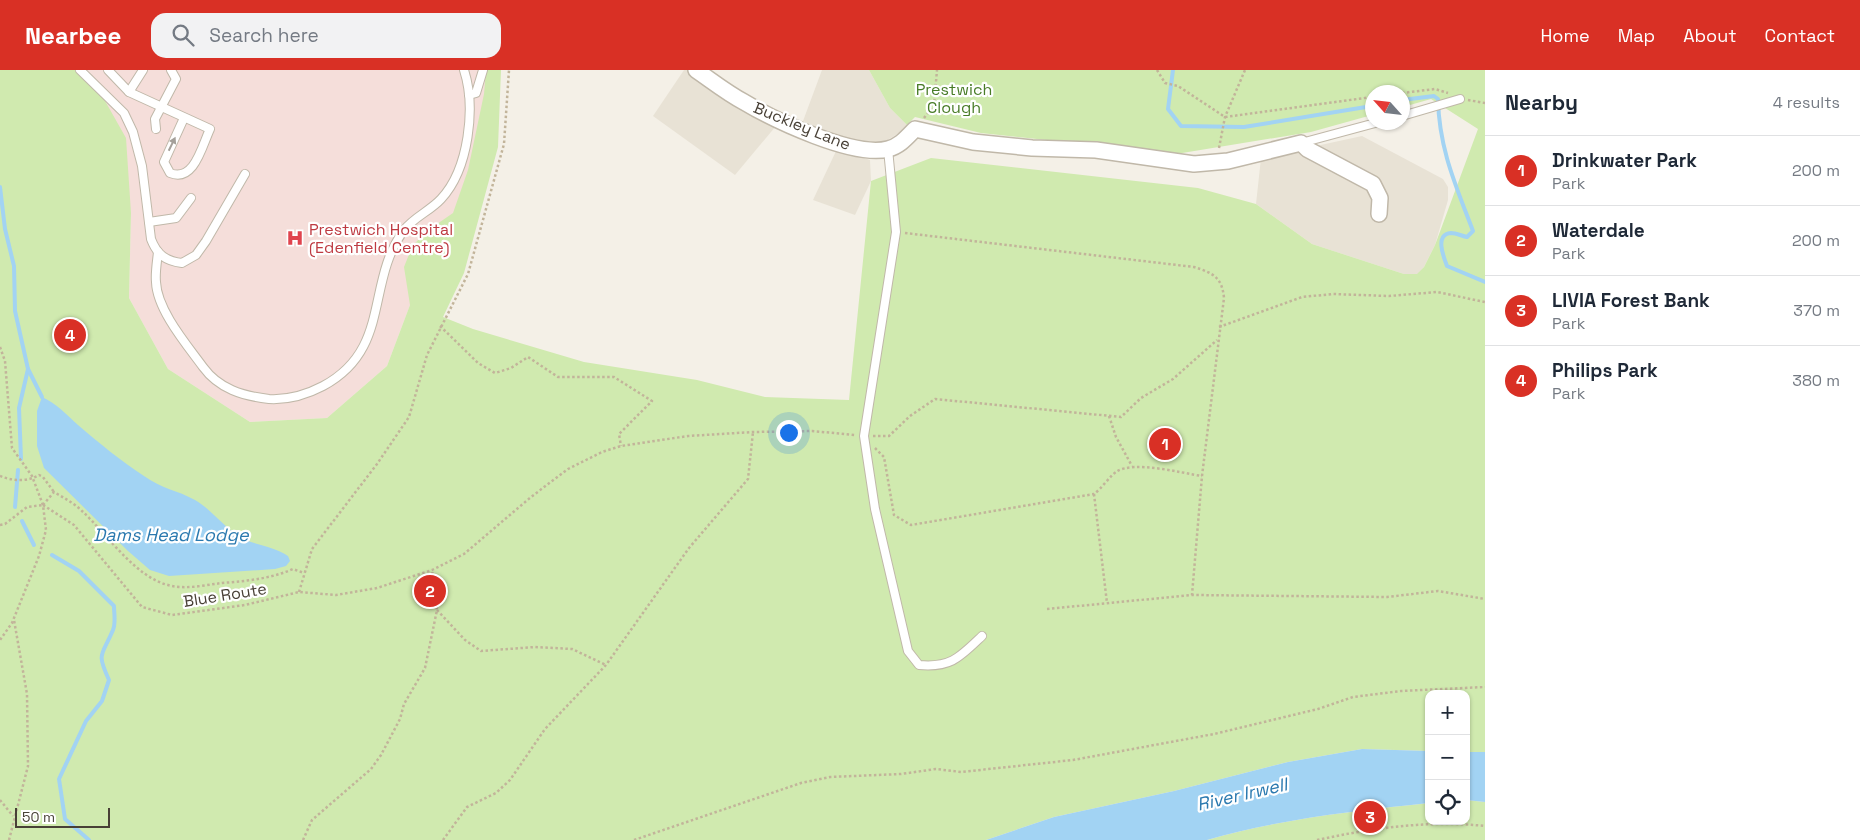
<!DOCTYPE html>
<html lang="en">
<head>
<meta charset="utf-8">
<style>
	:root { --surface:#fff; --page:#f2f2f3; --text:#1f2937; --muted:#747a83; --line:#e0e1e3; --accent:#d93025 }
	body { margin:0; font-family:"Space Grotesk",sans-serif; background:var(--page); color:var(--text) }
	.controls { position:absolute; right:15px; bottom:15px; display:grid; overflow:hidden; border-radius:10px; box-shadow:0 1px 4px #0004 }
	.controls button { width:45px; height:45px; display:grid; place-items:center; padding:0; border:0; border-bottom:1px solid var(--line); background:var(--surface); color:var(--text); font:25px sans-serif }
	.compass { position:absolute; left:1365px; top:15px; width:45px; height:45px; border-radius:50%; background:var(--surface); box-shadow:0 1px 4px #0004; rotate:297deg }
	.scale { position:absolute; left:15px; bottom:12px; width:95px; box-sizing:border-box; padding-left:5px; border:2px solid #484036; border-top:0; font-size:14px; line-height:18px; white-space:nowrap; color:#484036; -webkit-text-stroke:4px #fff; paint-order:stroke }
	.you { position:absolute; left:788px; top:362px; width:18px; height:18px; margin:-12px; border:4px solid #fff; border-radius:50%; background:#1a73e8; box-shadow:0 0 0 8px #1a73e833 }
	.badge { display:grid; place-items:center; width:32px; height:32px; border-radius:50%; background:var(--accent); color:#fff; font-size:16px; font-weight:700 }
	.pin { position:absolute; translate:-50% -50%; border:2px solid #fff; box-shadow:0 1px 5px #0006 }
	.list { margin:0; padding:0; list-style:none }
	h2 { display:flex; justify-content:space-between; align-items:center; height:65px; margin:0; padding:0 20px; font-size:21px }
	h2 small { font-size:16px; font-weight:400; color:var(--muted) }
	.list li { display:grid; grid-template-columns:32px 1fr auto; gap:15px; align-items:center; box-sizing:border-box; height:70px; padding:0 20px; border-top:1px solid var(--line) }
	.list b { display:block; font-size:19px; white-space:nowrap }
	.list p { margin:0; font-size:16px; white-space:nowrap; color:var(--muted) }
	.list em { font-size:16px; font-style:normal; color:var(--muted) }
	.icon { flex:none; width:28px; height:28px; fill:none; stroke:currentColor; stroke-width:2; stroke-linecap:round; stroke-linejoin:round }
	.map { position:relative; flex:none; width:1485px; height:770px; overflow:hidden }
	header { display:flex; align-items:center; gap:30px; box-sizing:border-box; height:70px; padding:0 25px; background:var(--accent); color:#fff }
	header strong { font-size:24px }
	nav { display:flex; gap:28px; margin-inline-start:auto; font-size:18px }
	.search { width:350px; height:45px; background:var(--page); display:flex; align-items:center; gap:12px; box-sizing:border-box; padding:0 18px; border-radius:15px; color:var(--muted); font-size:19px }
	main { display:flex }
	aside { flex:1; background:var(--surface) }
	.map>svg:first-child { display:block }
	.residential { fill:#e8e2d5 }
	.medical { fill:#f5deda }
	.green { fill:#d0eaaf }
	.water { fill:#a2d3f3 }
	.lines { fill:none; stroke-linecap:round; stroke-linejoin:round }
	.stream { stroke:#a2d3f3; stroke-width:4 }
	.service-casing { stroke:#c0b8a9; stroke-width:10 }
	.minor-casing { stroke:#c0b8a9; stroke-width:18 }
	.path { stroke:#c2b49a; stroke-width:2.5; stroke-dasharray:2.5 2.5; stroke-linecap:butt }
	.service { stroke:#fff; stroke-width:8 }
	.minor { stroke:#fff; stroke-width:15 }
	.oneway { fill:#a4a09a }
	.labels { text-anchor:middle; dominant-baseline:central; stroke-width:4.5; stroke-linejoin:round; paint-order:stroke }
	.park-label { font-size:16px; fill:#487c27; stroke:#fff }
	.street-label { font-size:16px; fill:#484036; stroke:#fff }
	.health-label { font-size:16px; fill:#be3a42; stroke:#fff; text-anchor:start }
	.water-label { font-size:18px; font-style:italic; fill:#2a79af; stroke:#fff }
</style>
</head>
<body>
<header>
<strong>Nearbee</strong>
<div class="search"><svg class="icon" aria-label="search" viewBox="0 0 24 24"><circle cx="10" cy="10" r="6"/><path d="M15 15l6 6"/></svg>Search here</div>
<nav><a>Home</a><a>Map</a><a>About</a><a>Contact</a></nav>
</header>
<main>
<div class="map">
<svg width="1485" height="770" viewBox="0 0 1485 770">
	<rect width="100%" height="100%" fill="#f4f0e7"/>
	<g class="residential">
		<path d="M684,0H690L776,56L735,105L653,46Z"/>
		<path d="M822,0H869L890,38L907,55L899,63L884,72L866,74L850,71L803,51Z"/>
		<path d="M1362,66L1443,109L1448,117V130L1435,175L1424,197L1418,204H1404L1312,174L1256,134L1261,88Z"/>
		<path d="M837,79L870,90L871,111L855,145L813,130Z"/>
	</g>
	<path class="medical" d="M76,0H495L490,70L410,235L387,296L327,348L250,352L168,299L129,228L131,143L100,22Z"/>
	<g class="green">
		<path d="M0,0H76L100,22L126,68L131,143L129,228L168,299L250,352L327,348L387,296L410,235L404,197L412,177L424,163L453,143L468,100L484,24L486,0H501L498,77L464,203L443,247L473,259L584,292L697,310L765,327L849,330L871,111L931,88L1198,118L1256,134L1312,174L1404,204H1417L1424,197L1435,175L1478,59L1431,29L1403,37L1402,22H1372V45L1311,62L1176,84L981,63L915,47L907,55L890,38L869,0H1485V682H1466V624H1429V681L1362,679L1288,692L1174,721L1054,747L986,770H0Z"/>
		<path d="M1466,730L1485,732V770H1207C1280,749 1354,741 1429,733V751H1466Z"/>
	</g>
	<g class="water">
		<path d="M42,327C57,334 66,344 78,355C99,373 121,391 144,406C162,419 177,420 195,430C214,441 225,460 246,470C260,476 275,477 288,486L290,491L286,496L275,499L169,506L150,500L128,481L44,398L37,376V341Z"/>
		<path d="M1362,679L1429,681V733C1354,741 1280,749 1207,770H986L1054,747L1174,721L1288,692Z"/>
		<path d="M1466,682H1485V732L1466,730Z"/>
	</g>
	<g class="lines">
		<g class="stream">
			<path d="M1173,0L1168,39L1181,56L1244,57L1372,36"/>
			<path d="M1402,30L1434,26L1438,29C1439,79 1456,116 1473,161L1467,167C1462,166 1456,163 1451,163C1434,164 1444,188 1447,196L1485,212"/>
			<path d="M0,117L5,159L14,196L15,241L28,299L19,338L21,389"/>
			<path d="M28,299L42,327"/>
			<path d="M15,437L18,400"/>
			<path d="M22,451L34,475"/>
			<path d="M52,485L79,501L114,536C114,543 116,553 113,560C102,586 96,582 109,610L102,631L86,651L59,709L65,749L89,770"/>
		</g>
		<g class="service-casing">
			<g id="service">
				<path d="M80,0L124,43L133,62L142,96L151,169C157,185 166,191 182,193L196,185L206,171L245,104"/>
				<path d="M108,0L129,22L210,59C202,76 194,113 170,103L164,92L184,48"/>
				<path d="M129,22L143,0"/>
				<path d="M469,25L476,23L483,0"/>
				<path d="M1402,46L1460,29"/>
				<path d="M156,59L155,49L176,9L171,0"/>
				<path d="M1301,73L1379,52"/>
				<path d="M888,79L896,162L864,366L875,439L908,581L919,595C951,598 960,587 982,566"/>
				<path d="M149,152L176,148L191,128"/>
				<path d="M158,182C157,192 155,203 156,212C157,240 187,275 203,297C219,319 243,326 269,329C288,330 306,325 323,316C392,279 365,213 404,160C414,147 430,141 441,129C469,99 476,37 464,0"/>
			</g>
		</g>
		<g class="minor-casing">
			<path id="minor" d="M696,0C712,11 727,23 744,32C774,50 854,88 888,79C900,76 907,67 915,59L973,72L1032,78L1096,80L1194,94L1228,91L1301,73L1307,79L1373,114L1380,128L1379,144"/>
		</g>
		<g class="path">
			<path d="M1157,0L1165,13L1178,16L1225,47L1372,27"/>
			<path d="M1402,23L1435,19L1448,23"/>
			<path d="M1468,30L1485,33"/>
			<path d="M924,48L934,35L937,0"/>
			<path d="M1219,78L1225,47L1245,0"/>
			<path d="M905,163L1194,197C1213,203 1222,207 1224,228L1202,406L1192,525"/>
			<path d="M440,256L478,293L495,303L511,298L528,287L558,307H614L652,331L619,364L621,376"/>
			<path d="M1219,257L1302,227L1333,224L1389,226L1437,222L1485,232"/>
			<path d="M0,277L5,291L12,378L32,406L43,435L46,460L39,486L12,553L0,570"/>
			<path d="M1109,346L1116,367L1132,396"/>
			<path d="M873,366H889L910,346L935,329L1121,347L1141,328L1173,309L1217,270"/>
			<path d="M875,378L884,387L894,445L911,455L1094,424C1101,419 1111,405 1116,402C1133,390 1181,403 1202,406"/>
			<path d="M0,406C12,411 28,412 39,405L43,407L54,422"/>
			<path d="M1094,424L1107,533"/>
			<path d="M43,435L74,455L142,537L172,545L245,535L299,522L336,525L377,518L432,500L464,484L531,427L568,399L602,382L621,376L688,366L753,362L812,361L855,365"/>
			<path d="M43,435L54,422C64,428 74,433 82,441C107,464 135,507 168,515C185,520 205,515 222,513C246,511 270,509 293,499L304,503"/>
			<path d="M0,455L5,454L27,437L43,435"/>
			<path d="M299,522L312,479L377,394L409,347L427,285L468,204L504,74L509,0"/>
			<path d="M1047,539L1192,525L1387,527L1438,521L1485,529"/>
			<path d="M437,540L465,570L481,581L535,577L572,579L606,595"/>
			<path d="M0,730L13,746"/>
			<path d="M9,770L28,696L27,624L14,550"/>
			<path d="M303,770L312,750L371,699L381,685L400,649L404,634L425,598L437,540L432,500"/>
			<path d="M443,770L467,737L496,723L510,710L545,659L606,595L689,478L748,409L753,362"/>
			<path d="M634,770L801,713L830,707L901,704L936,699L961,702L1073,690L1214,664L1318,639L1353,627L1401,621L1485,617"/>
			<path d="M1317,770C1373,758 1428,750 1485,756"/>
		</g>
		<use href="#service" class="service"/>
		<use href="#minor" class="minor"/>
	</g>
	<defs><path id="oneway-solid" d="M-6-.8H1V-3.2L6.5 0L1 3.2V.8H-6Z" transform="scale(1.25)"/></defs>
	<use class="oneway" href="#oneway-solid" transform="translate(172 74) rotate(-64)"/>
	<defs>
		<g id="hospital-bare" transform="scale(1.35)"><path d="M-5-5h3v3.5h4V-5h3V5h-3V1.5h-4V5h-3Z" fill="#e0444e" stroke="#fff" stroke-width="2.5" paint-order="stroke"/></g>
	</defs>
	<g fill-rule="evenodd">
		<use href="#hospital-bare" x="295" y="168"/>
	</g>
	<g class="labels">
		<g class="park-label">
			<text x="954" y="19">Prestwich<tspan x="954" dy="18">Clough</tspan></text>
		</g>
		<g class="street-label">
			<text transform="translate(802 56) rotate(22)">Buckley Lane</text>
			<text transform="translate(225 525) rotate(-9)">Blue Route</text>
		</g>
		<g class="health-label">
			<text x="309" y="159">Prestwich Hospital<tspan x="309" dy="18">(Edenfield Centre)</tspan></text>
		</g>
		<g class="water-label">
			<text x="171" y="464">Dams Head Lodge</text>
			<text transform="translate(1242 724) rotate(-13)">River Irwell</text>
		</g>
	</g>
</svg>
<div class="controls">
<button>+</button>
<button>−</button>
<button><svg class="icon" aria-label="locate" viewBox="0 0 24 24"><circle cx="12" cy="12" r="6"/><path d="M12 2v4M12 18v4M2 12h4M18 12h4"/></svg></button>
</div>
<svg class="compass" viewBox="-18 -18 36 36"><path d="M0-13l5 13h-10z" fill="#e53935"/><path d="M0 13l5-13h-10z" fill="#747a83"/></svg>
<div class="scale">50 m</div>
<div class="you"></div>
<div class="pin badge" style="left:1165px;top:374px">1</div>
<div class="pin badge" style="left:430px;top:521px">2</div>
<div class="pin badge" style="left:1370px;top:747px">3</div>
<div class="pin badge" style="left:70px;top:265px">4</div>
</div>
<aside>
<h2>Nearby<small>4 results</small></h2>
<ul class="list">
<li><span class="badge">1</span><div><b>Drinkwater Park</b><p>Park</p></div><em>200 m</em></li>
<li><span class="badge">2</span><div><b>Waterdale</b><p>Park</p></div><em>200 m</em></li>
<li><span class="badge">3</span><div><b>LIVIA Forest Bank</b><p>Park</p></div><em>370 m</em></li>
<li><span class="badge">4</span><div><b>Philips Park</b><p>Park</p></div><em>380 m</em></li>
</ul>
</aside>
</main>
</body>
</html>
